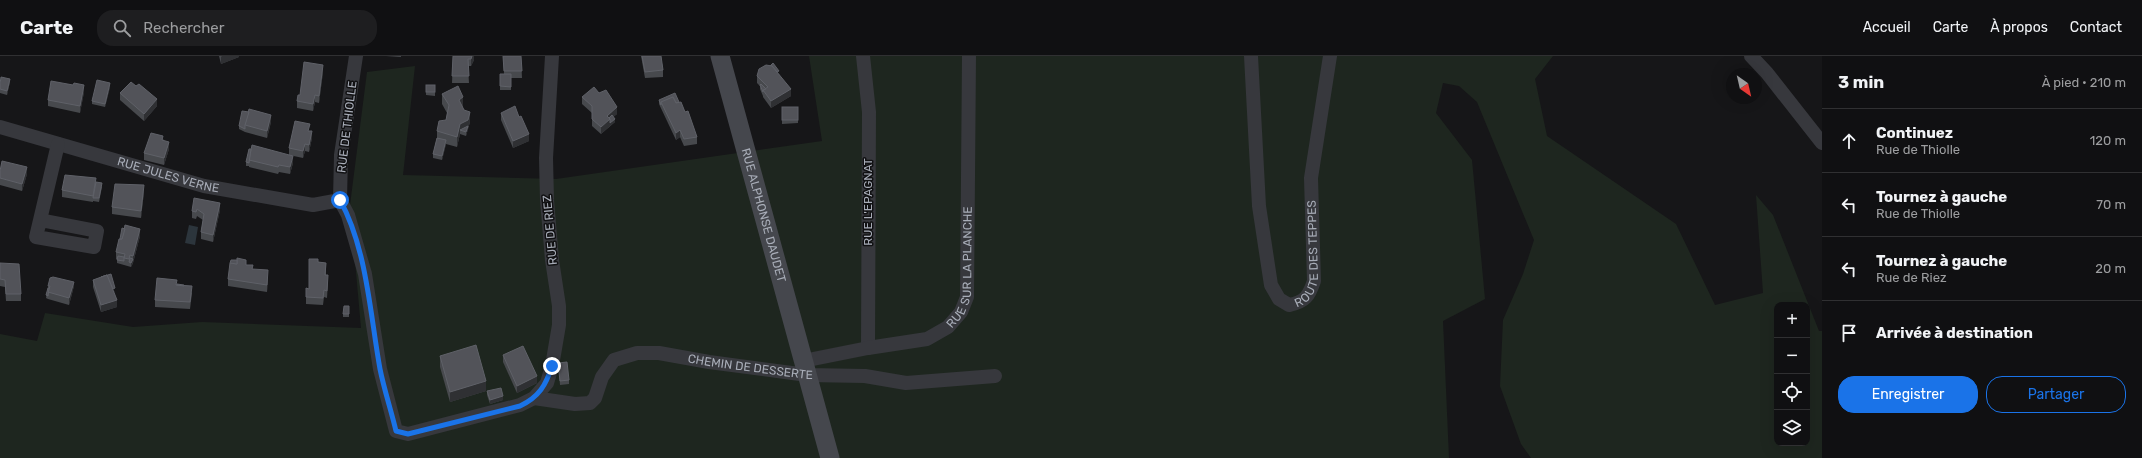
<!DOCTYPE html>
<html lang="fr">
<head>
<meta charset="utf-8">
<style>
	:root { --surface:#101012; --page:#1e1e20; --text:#f1f3f6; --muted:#9c9d9f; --line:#303032; --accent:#1a73e8 }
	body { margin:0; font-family:Rubik,sans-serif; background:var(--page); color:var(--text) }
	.controls { position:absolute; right:12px; bottom:12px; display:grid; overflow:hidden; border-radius:8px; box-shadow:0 4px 16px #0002 }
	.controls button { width:36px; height:36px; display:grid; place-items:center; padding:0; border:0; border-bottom:1px solid var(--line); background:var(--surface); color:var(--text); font:20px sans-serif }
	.compass { position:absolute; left:1726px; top:12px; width:36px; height:36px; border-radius:50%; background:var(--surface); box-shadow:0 4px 16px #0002; rotate:146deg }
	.stop { position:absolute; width:12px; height:12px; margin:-9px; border:3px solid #1a73e8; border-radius:50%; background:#fff }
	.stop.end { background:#1a73e8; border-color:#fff; box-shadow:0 1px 4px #0008 }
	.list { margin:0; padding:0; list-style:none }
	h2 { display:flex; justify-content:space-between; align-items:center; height:52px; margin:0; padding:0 16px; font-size:17px }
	h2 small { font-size:13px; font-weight:400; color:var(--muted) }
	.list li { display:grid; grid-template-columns:26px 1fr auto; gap:12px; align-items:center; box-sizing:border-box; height:64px; padding:0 16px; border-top:1px solid var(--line) }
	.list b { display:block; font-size:15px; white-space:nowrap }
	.list p { margin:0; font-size:13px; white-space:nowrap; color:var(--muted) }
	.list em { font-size:13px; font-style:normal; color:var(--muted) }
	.actions { display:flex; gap:8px; padding:12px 16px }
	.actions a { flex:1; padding:9px 0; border:1px solid var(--accent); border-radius:16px; text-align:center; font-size:14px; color:var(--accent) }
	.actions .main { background:var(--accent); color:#fff }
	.icon { flex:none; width:22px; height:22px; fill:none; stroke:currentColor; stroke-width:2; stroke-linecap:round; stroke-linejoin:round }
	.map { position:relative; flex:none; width:1822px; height:402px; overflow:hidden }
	header { display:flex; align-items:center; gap:24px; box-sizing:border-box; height:56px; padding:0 20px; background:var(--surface); border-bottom:1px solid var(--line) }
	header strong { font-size:19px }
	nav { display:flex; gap:22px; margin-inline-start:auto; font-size:14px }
	.search { width:280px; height:36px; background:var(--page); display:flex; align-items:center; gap:10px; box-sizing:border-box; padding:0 14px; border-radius:16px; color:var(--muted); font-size:15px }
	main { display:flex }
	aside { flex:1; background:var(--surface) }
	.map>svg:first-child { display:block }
	.green { fill:#1e261f; fill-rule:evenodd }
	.water { fill:#2c353c }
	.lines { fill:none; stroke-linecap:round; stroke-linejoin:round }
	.street { stroke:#37383d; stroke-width:14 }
	.secondary { stroke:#45474d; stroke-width:19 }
	.wall { fill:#47494d }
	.shaded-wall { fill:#2f3033 }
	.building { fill:#525359; stroke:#5f6168 }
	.route { stroke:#1a73e8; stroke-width:5 }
	.labels { text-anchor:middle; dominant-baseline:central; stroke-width:3; stroke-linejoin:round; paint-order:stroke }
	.street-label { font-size:12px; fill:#a8adb8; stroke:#111113 }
</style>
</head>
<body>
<header>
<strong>Carte</strong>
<div class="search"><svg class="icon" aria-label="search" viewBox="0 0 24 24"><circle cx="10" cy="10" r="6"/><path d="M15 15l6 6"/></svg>Rechercher</div>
<nav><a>Accueil</a><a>Carte</a><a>À propos</a><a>Contact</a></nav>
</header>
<main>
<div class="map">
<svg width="1822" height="402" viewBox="0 0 1822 402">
	<rect width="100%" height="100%" fill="#161618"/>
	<path class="green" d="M809,0H1553L1535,23L1547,80L1676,168L1715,249L1763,237L1756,139L1773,159L1819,275H1822V402H1531L1521,388L1500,330L1503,264L1523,218L1534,184L1477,46L1459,30L1443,27L1436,57L1472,104L1485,243L1443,265L1449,402H0V278L37,285L45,257L133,271L202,266L361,272L350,149L367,16L415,10L403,119L556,123L822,85ZM1777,249H1807V387H1777Z"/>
	<path class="water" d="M189,169L198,171L195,189L185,187Z"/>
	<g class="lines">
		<g class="street">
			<path d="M356,0L341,99L340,144L348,159L365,218L380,313L396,375L408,378L520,349L534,342L547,327L552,310L559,269V250L552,204L547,144L546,102L552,0"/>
			<path d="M863,0L869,56L868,292"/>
			<path id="s1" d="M1251,0L1259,150L1271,229L1279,243L1289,249C1305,246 1309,240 1314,225L1311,122L1330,0"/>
			<path d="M1751,0L1767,17L1822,87"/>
			<path id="s2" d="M0,71L204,130L313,149L340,144"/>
			<path d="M40,164L97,175L94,191L36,181L58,88"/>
			<path id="s3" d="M803,305L868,292L927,283L948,271L961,256L967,241L969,0"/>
			<path id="s4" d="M534,342L575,348L590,347L595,342L602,321L614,304L637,297H659L709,306L807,319L865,320L906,327L995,320"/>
		</g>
		<path class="secondary" id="s5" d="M720,0L830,402"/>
	</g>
	<g class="wall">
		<path d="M219,0H239V1L221,8Z"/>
		<path d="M386,0H401V1Z"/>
		<path d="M453,0H474V4L471,10H468L469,27H452Z"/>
		<path d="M503,0H521L522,22H511V34H500V18H504Z"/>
		<path d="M641,0H661L663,14V21L645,22Z"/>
		<path d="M323,16L319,47L315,46L313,55L297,52V45L300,39Z"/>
		<path d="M779,18L791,40L771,52L763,41V40L760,33V30L757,27V20Z"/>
		<path d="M10,26L7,39L0,37V28Z"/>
		<path d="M435,29V40L426,39V36Z"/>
		<path d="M110,31L105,51L92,48V45Z"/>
		<path d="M84,36L80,57L48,50V44Z"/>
		<path d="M120,37L157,50L144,65L120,44Z"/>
		<path d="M442,38L463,51V52L470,66L466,80L460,78L457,91L446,88L442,104L433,102V98L437,82V75L446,64L447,57L442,48Z"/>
		<path d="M582,41L617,58L613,61L615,66L601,78L592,70V57L582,48Z"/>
		<path d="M659,44L679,46L697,81V88L684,90L680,81L676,84L659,48Z"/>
		<path d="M782,51H798V67L782,68Z"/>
		<path d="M501,57L529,85L513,92L501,64Z"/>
		<path d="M271,66L267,82L245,76L239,73V70Z"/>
		<path d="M310,75L312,82L309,96L305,95L303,102L289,99V92Z"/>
		<path d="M163,83L169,93L164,109L144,104V97Z"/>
		<path d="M249,93L293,107L290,118L279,116L278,118L249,111V110H246V106Z"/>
		<path d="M0,115L27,118L22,135L0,129Z"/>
		<path d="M96,126L102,131L99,146L93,145V146L62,141V134Z"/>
		<path d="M144,136L141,162L112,158V151Z"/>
		<path d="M220,147V154L213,186L201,183V176L203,164L197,160L196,163L192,162V155Z"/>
		<path d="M140,180L133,207L131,211L117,207V203H116V196Z"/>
		<path d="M318,206L326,207V219L328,226L327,242L324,241L323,249L306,248V241Z"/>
		<path d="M0,207L21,238V245H6L5,231L0,230Z"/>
		<path d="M246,209L268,221L267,236L228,230V223Z"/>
		<path d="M93,224L115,236H114L117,251L101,256L93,231Z"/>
		<path d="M177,228L184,230L192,237L190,253L155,251V244Z"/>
		<path d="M48,230H74L69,249L48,243L46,242Z"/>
		<path d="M349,250V261H343V258Z"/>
		<path d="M503,299L537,327L517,337L503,306Z"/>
		<path d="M440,300L486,335L450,346L440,311Z"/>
		<path d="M558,307L569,324V328L560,329Z"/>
		<path d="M487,335L503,344L490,348L487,339Z"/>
	</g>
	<g class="shaded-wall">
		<path d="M222,0H239V1L221,8V1Z"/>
		<path d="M472,0H474V4L471,10V3Z"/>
		<path d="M323,9V16L319,47V40Z"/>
		<path d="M10,23V26L7,39V35Z"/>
		<path d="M110,27V31L105,51V48Z"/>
		<path d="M84,29V36L80,57V50Z"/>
		<path d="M791,33V40L771,52V45Z"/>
		<path d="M315,39V46L313,55V48Z"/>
		<path d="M463,41V51L459,54V44Z"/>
		<path d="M157,43V50L144,65V58Z"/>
		<path d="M617,51V58L610,64V70L601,78V71L607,60Z"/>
		<path d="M470,56V66L466,80V76L460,74V78L457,91V81L460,68Z"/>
		<path d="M271,59V66L267,82V75Z"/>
		<path d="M615,63V66L610,70V67Z"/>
		<path d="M680,74V81L676,84V77Z"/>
		<path d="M312,75V82L309,96V89Z"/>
		<path d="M529,78V85L513,92V85Z"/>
		<path d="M446,84V88L442,104V100Z"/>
		<path d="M169,86V93L164,109V102Z"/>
		<path d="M305,88V95L303,102V95Z"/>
		<path d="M293,100V107L290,118V111Z"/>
		<path d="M27,111V118L22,135V128Z"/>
		<path d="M144,129V136L141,162V155Z"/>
		<path d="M220,147V154L213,186V179Z"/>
		<path d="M140,173V180L133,207L131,211V207L133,203V200Z"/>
		<path d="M268,214V221L267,236V229Z"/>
		<path d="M74,226V230L69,249V242Z"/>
		<path d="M117,244V251L101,256V249Z"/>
		<path d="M537,320V327L517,337V330Z"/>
		<path d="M486,325V335L450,346V336Z"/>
		<path d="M503,340V344L490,348V344Z"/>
	</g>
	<g class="building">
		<path d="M453,0H472L471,3H468L469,20H452Z"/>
		<path d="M503,0H521L522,15H504Z"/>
		<path d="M642,0H661L663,14L645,16Z"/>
		<path d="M304,6L323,9L319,40L315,39L313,48L297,45L298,39H300Z"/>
		<path d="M773,7L779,15L777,16L772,10H770Z"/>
		<path d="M766,9L772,10L791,33L771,45L763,34L768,31L757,20L759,13Z"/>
		<path d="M500,18H511V31L500,30Z"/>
		<path d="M1,21L10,23L7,35L0,33V28Z"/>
		<path d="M97,24L110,27L105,48L92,45Z"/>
		<path d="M51,25L73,29L74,27L84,29L80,50L48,44Z"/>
		<path d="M131,26L136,30L139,28L157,43L144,58L120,37Z"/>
		<path d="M761,28L766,33L763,34V36L760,29Z"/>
		<rect x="426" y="29" width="9" height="7"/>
		<path d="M458,30L463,41L459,44L464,54L470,56L468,64L460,68L457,81L437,75L439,65L446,64L449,49L442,38Z"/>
		<path d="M594,31L599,37L606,34L617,51L607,60L610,63L601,71L592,63V50L582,41Z"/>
		<path d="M675,37L679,46L676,47L673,41L661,46V49L659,44Z"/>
		<path d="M673,41L676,47L681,46L685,56L688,55L697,81L684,83L680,74L676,77L661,46Z"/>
		<path d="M515,50L519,61L521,60L529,78L513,85L501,57Z"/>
		<rect x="782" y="51" width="16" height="13"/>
		<path d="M249,53L271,59L267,75L245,69Z"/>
		<path d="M242,55L249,56L245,69V73L239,70Z"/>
		<path d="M612,59L615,63L610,67V63L609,62Z"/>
		<path d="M295,65L310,68L308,75H312L309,89L305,88L303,95L289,92Z"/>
		<path d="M468,70L466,76L460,74Z"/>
		<path d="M151,77L163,80L162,84L169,86L164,102L144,97Z"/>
		<path d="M437,82L446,84L442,100L433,98Z"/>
		<path d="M252,89L293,100L290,111L279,109L278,111L249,104Z"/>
		<path d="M249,93H251L249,107L246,106Z"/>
		<path d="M2,105L27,111L22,128L0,122V115Z"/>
		<path d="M65,119L96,122L93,140L62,134Z"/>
		<path d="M96,126L102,127L99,142H93Z"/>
		<path d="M115,128L144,129L141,155L112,151Z"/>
		<path d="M194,142L220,147L213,179L201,176L204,158L197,153L196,156L192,155Z"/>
		<path d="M125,169L140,173L133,200L130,199L129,203L124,202L125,198L116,196L119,183H122Z"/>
		<path d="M122,172L125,173L122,183H120Z"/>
		<path d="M118,200L124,201V205L117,204Z"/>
		<path d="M130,202L133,203L131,207L129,206Z"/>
		<path d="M237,202L246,204V209H253L252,213L268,214L267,229L228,223L230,207L237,208Z"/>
		<path d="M309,203H318V206L326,207L325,219H328L327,235L324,234L323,242L306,241V232L309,233Z"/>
		<path d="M231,204H237V208L230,207Z"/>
		<path d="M0,207L19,208L21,238H6L5,224L0,223Z"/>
		<path d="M111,218L115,232L113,233L107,219L101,221Z"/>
		<path d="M107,219L117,244L101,249L93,224Z"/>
		<path d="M53,221L74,226L69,242L48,236L50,230H48L50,222Z"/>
		<path d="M157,222L177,224L176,229L192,230L190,246L155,244Z"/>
		<path d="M177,228L184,229V230L177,229Z"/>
		<path d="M48,232H49L48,240L46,239Z"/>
		<path d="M344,250H349V258H343Z"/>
		<path d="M476,289L486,325L450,336L440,300Z"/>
		<path d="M523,290L537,320L517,330L503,299Z"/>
		<path d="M567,306L569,324L560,325L558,307Z"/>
		<path d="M501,332L503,340L490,344L487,335Z"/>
	</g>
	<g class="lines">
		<path class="route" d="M340,144C367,193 370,258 380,313C384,333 391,354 396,375L408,378L520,350C539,341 546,329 552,310"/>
	</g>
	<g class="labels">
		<g class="street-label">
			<text transform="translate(347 71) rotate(-83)">RUE DE THIOLLE</text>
			<text stroke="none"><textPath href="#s2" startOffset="175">RUE JULES VERNE</textPath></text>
			<text transform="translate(868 146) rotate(-90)">RUE L'EPAGNAT</text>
			<text stroke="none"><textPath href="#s5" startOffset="165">RUE ALPHONSE DAUDET</textPath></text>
			<text transform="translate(550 174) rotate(-95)">RUE DE RIEZ</text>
			<text stroke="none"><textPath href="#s1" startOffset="320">ROUTE DES TEPPES</textPath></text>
			<text stroke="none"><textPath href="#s3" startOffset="214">RUE SUR LA PLANCHE</textPath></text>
			<text stroke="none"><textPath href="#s4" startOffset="245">CHEMIN DE DESSERTE</textPath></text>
		</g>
	</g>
</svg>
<div class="controls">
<button>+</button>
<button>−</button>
<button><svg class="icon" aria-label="locate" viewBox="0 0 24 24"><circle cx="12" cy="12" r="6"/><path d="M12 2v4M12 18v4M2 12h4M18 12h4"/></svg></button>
<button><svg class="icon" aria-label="layers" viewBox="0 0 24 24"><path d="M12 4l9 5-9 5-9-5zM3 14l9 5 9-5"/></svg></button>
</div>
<svg class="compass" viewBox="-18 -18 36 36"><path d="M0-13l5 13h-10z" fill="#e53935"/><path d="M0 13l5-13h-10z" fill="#9c9d9f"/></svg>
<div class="stop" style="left:340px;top:144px"></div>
<div class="stop end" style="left:552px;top:310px"></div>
</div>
<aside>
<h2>3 min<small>À pied · 210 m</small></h2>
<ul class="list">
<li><svg class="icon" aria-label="ahead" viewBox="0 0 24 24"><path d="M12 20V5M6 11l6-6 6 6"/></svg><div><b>Continuez</b><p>Rue de Thiolle</p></div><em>120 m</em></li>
<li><svg class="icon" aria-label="left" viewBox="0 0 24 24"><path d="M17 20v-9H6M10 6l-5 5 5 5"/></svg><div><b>Tournez à gauche</b><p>Rue de Thiolle</p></div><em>70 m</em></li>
<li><svg class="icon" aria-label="left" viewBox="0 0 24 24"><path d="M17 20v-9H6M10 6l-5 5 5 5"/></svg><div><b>Tournez à gauche</b><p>Rue de Riez</p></div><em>20 m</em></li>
<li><svg class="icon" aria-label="arrive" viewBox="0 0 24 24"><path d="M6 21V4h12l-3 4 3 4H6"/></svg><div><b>Arrivée à destination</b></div></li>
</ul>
<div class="actions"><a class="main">Enregistrer</a><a>Partager</a></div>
</aside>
</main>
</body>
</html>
